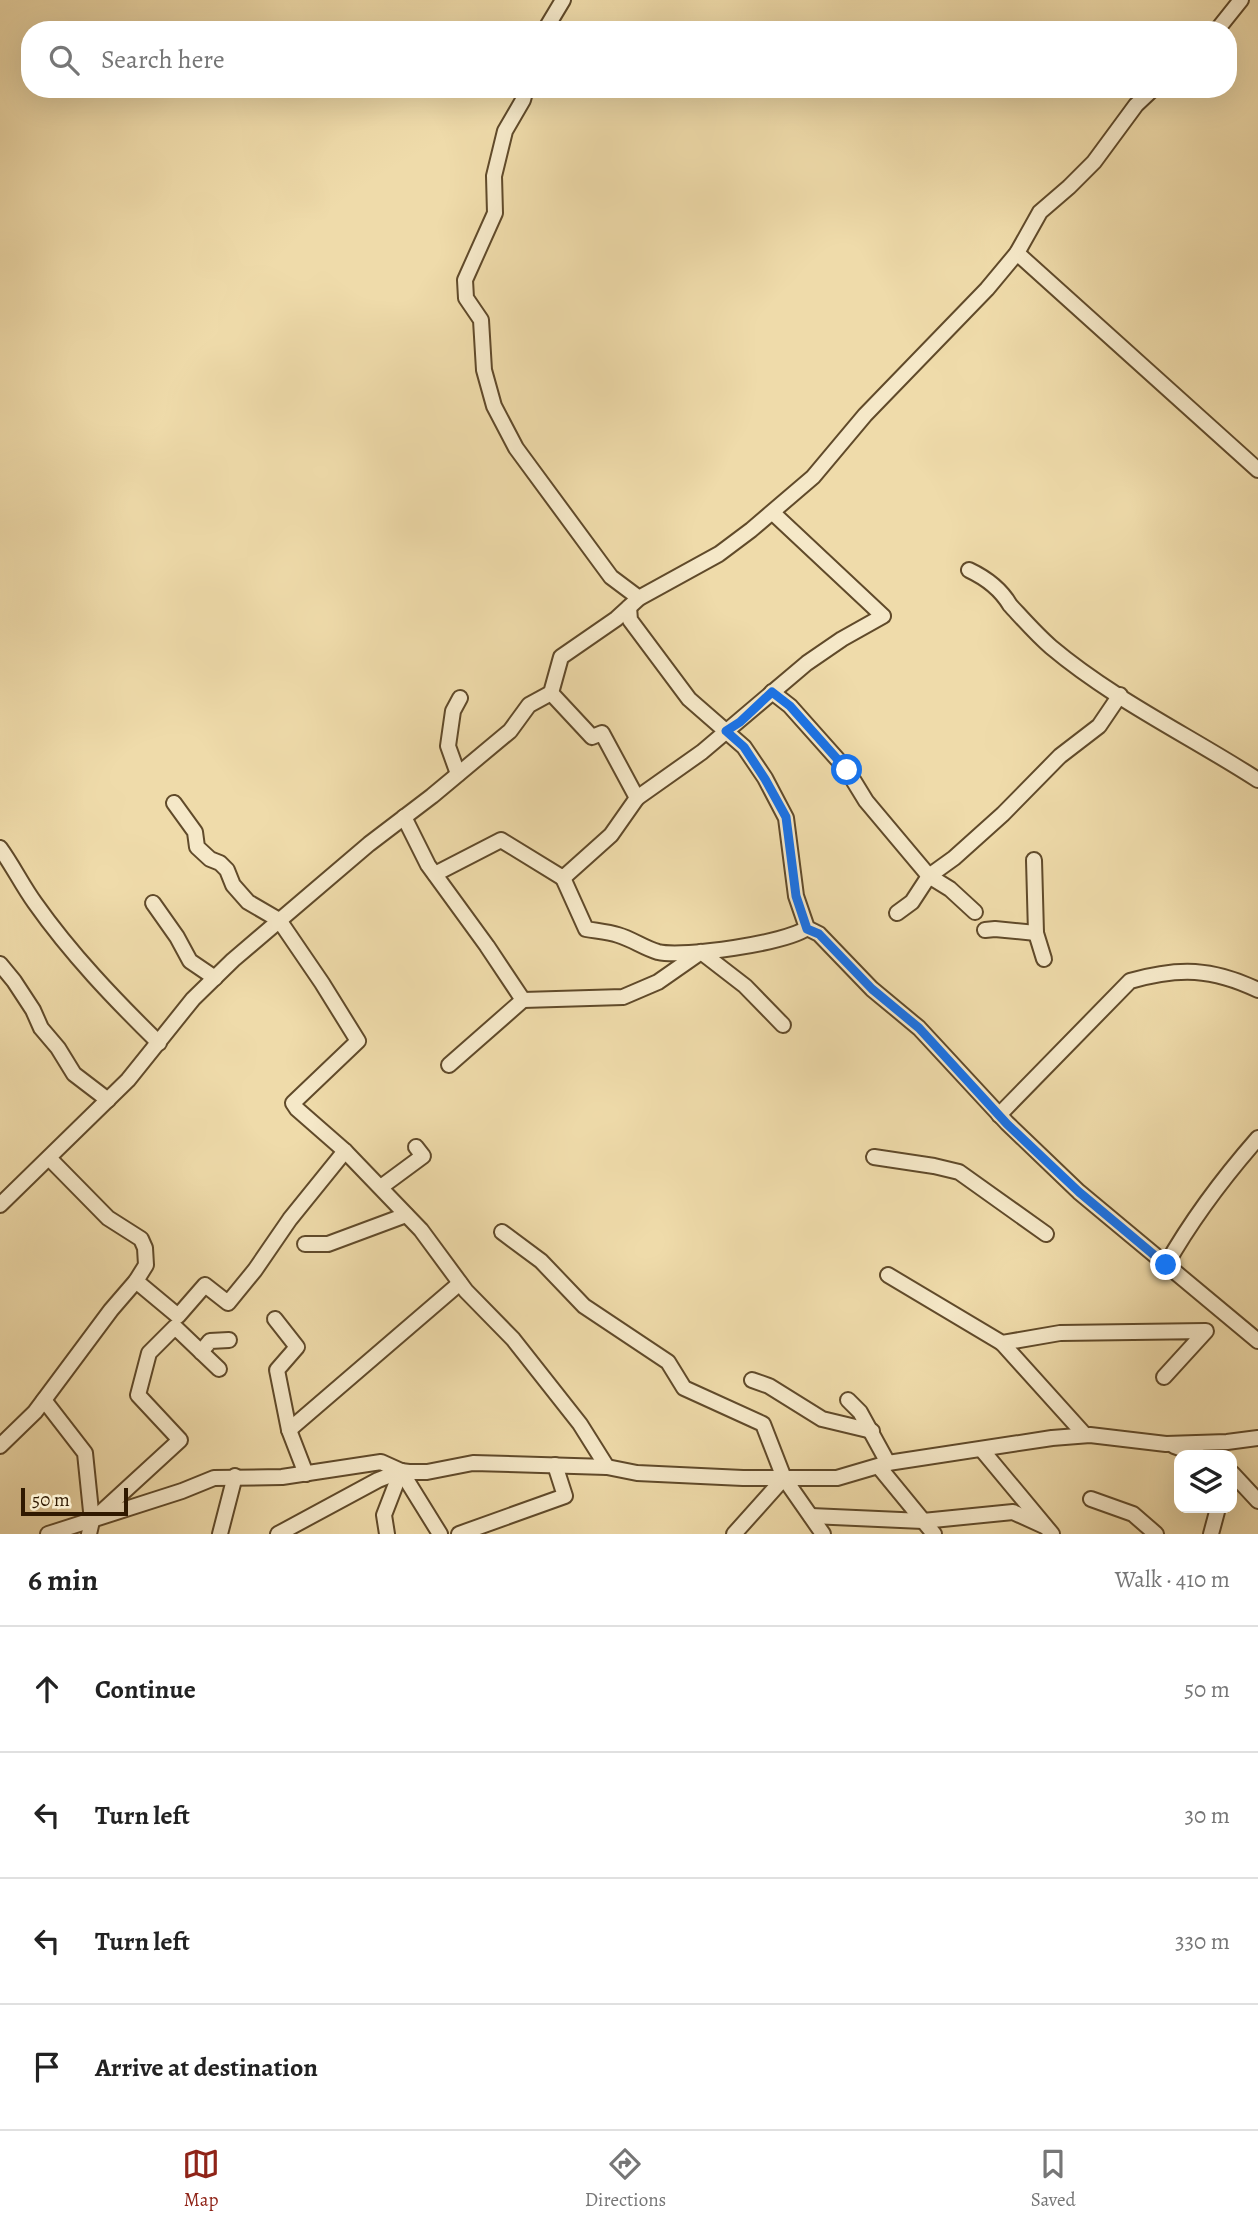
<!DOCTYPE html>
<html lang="en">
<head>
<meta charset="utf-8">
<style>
	:root { --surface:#fff; --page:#f6f6f6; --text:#222; --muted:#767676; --line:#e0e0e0; --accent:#8f2418 }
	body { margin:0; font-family:Alegreya,serif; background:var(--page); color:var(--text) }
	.controls { position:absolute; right:21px; bottom:21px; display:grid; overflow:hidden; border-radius:14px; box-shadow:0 7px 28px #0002 }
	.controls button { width:63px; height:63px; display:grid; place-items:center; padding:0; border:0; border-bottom:2px solid var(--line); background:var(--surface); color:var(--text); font:35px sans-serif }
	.scale { position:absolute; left:21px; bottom:18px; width:107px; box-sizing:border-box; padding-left:7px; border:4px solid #301900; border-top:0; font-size:19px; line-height:24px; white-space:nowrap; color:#301900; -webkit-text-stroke:5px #f5e8c8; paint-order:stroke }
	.stop { position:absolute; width:21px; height:21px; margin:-16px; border:5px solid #1a73e8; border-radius:50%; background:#fff }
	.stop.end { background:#1a73e8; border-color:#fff; box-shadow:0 2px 7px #0008 }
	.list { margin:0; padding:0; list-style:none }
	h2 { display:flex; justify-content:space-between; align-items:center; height:91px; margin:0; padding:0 28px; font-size:30px }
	h2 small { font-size:23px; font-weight:400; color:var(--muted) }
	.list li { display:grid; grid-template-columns:46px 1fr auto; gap:21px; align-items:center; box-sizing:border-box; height:126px; padding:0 28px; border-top:2px solid var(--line) }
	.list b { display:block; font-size:26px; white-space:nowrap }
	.list em { font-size:23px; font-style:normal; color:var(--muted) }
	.icon { flex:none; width:38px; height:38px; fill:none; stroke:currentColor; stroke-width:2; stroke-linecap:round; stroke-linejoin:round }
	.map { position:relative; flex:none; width:1258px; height:1534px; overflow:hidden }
	.search { position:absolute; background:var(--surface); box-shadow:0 7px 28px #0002; left:21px; right:21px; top:21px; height:77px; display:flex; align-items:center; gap:18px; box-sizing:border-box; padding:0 24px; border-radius:28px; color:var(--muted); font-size:26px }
	.sheet { height:595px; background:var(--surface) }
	nav { display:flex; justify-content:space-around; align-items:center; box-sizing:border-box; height:98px; border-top:2px solid var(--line); background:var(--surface); font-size:19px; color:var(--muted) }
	nav a { display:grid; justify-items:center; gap:4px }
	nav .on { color:var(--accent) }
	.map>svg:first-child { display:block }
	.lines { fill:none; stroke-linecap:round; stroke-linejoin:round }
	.minor-casing { stroke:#604a2a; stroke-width:18 }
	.minor { stroke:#f5e8c8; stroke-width:14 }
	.route { stroke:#1a73e8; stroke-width:9 }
</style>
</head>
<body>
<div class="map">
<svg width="1258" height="1534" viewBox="0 0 1258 1534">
	<rect width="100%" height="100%" fill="#efdbaa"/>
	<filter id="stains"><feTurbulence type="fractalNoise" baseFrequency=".00286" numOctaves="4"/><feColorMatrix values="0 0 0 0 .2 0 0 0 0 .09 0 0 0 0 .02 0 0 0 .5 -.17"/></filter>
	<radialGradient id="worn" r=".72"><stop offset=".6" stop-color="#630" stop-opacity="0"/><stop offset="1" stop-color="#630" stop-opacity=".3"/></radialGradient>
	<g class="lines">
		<g class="minor-casing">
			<g id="minor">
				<path d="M545,30L563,0"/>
				<path d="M1217,30L1241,0"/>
				<path d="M526,89L523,100L505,131L494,176L495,213L465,280L466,298L481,320L484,370L494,406L516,448L611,577L639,598"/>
				<path d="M1017,253L1258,470"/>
				<path d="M969,570C986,578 1000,588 1010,605C1023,619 1036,634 1051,647C1114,700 1190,736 1258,780"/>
				<path d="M629,607L630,620L689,699L744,747L765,778L786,818L796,896L807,928L819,934L872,989L919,1028L1007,1123L1079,1192L1258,1341"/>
				<path d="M772,692L790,706L847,770L866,801L929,876L950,889L975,912"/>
				<path d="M458,774L448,746L453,711L460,698"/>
				<path d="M637,798L702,752L807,663L842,639L883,616L773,513"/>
				<path d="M174,803L195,832L197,847L210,859L220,863L227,870L233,885L248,902L279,920L322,983L358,1041L293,1103L297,1109L345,1151L421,1230L466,1291L513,1339L580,1424L607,1467"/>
				<path d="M404,817L428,865L487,946L523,1000L449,1065"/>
				<path d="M0,848C13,866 22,885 35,903C71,954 114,999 159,1043"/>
				<path d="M1034,860L1036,933L1044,959"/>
				<path d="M435,874L501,840L563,878L611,835L637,798L602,733L592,737L551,693"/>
				<path d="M563,878L586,929C597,931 608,932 618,935C632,939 644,948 658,952C684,958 786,943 807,928"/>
				<path d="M153,903L177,937L190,961L215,978"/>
				<path d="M897,913L912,902L929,876L954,858L1003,814L1060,756L1099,726L1120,695"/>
				<path d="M985,930L995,929L1036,933"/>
				<path d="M0,964L14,981L33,1010L41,1028L58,1048L74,1074L108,1100"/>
				<path d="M523,1000L623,997L658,982L701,952L745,986L783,1025"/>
				<path d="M999,1115L1130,981C1179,967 1212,968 1258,990"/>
				<path d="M874,1157L934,1166L959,1172L1046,1234"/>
				<path d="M381,1187L423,1156L416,1147"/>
				<path d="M0,1205L128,1080L193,999L233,960L369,844L432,796L510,731L529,705L551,693L561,657L616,619L639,598L719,554L751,530L813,477L865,415L987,289L1017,253L1040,212L1069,187L1094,162L1136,105L1153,89"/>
				<path d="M502,1232L541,1261L584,1306L668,1362L684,1388L763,1424L784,1478L823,1534"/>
				<path d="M305,1244H328L406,1215"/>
				<path d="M1166,1265C1192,1219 1223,1178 1258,1138"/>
				<path d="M888,1275L1002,1343L1060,1333L1206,1331L1164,1377"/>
				<path d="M136,1281L178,1316L205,1285L228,1303L255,1270L290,1219L345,1151"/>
				<path d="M275,1319L297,1347L277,1370L289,1430L306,1474"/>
				<path d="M1002,1343L1085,1435"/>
				<path d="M201,1352L210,1341L229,1340"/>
				<path d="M752,1380L769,1386L822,1419L872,1431"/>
				<path d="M44,1400L85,1453L92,1521L89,1534"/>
				<path d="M848,1400L860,1412L888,1463"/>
				<path d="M289,1430L460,1283"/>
				<path d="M0,1446L35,1412L111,1310L136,1281L146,1265L145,1248L141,1239L108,1218L49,1158"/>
				<path d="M1174,1446L1199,1455"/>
				<path d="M982,1450L1052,1534"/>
				<path d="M879,1467L934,1534"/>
				<path d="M401,1471L440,1534"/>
				<path d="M1232,1473L1258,1501"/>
				<path d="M1091,1499L1133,1514L1156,1534"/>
				<path d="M811,1516L923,1521L1013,1512L1044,1526"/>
				<path d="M95,1518L180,1440L138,1395L149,1353L175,1327L219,1369"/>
				<path d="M48,1534L182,1491L214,1478L282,1477L381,1462L401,1471L409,1472H427L473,1463L607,1467L637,1473L743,1478H837L888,1463L1052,1438L1090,1435L1166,1444L1227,1442L1258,1438"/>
				<path d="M220,1534L235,1476"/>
				<path d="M278,1534L378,1480L401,1471"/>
				<path d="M387,1534L384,1515L401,1471"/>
				<path d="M459,1534L565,1496L555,1465"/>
				<path d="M734,1534L784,1478"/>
				<path d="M1211,1534L1218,1508"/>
			</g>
		</g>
		<use href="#minor" class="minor"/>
	</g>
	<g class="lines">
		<path class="route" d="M847,770L790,706L772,692L740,722L726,731L744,747L765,779L786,817L796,896L807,929L819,934L872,989L919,1028L1007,1124L1079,1192L1166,1265"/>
	</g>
	<rect width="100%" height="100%" filter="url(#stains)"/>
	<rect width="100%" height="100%" fill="url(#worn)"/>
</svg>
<div class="controls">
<button><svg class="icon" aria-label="layers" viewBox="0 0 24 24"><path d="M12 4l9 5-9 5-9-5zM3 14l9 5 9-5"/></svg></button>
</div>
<div class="scale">50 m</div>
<div class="stop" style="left:847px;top:770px"></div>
<div class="stop end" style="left:1166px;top:1265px"></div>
<div class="search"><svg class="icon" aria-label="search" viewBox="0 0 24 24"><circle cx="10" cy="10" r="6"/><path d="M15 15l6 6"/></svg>Search here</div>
</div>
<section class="sheet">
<h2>6 min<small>Walk · 410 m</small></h2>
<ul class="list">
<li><svg class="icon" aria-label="ahead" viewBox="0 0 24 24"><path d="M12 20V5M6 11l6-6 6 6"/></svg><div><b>Continue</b></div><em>50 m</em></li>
<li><svg class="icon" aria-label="left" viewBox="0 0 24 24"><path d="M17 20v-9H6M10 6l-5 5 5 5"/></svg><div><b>Turn left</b></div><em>30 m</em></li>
<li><svg class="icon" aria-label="left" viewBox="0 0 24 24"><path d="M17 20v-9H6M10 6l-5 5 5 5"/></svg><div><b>Turn left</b></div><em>330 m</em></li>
<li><svg class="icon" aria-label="arrive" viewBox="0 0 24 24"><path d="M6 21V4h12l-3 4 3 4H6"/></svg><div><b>Arrive at destination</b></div></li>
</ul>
</section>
<nav>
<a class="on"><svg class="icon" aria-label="map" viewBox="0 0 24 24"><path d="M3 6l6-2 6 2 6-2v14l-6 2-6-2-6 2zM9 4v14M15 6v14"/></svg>Map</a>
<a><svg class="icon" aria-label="directions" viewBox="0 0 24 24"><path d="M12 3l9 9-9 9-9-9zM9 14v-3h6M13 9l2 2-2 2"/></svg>Directions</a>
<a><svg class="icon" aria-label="saved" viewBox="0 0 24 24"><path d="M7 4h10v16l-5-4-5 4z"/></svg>Saved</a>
</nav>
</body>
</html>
